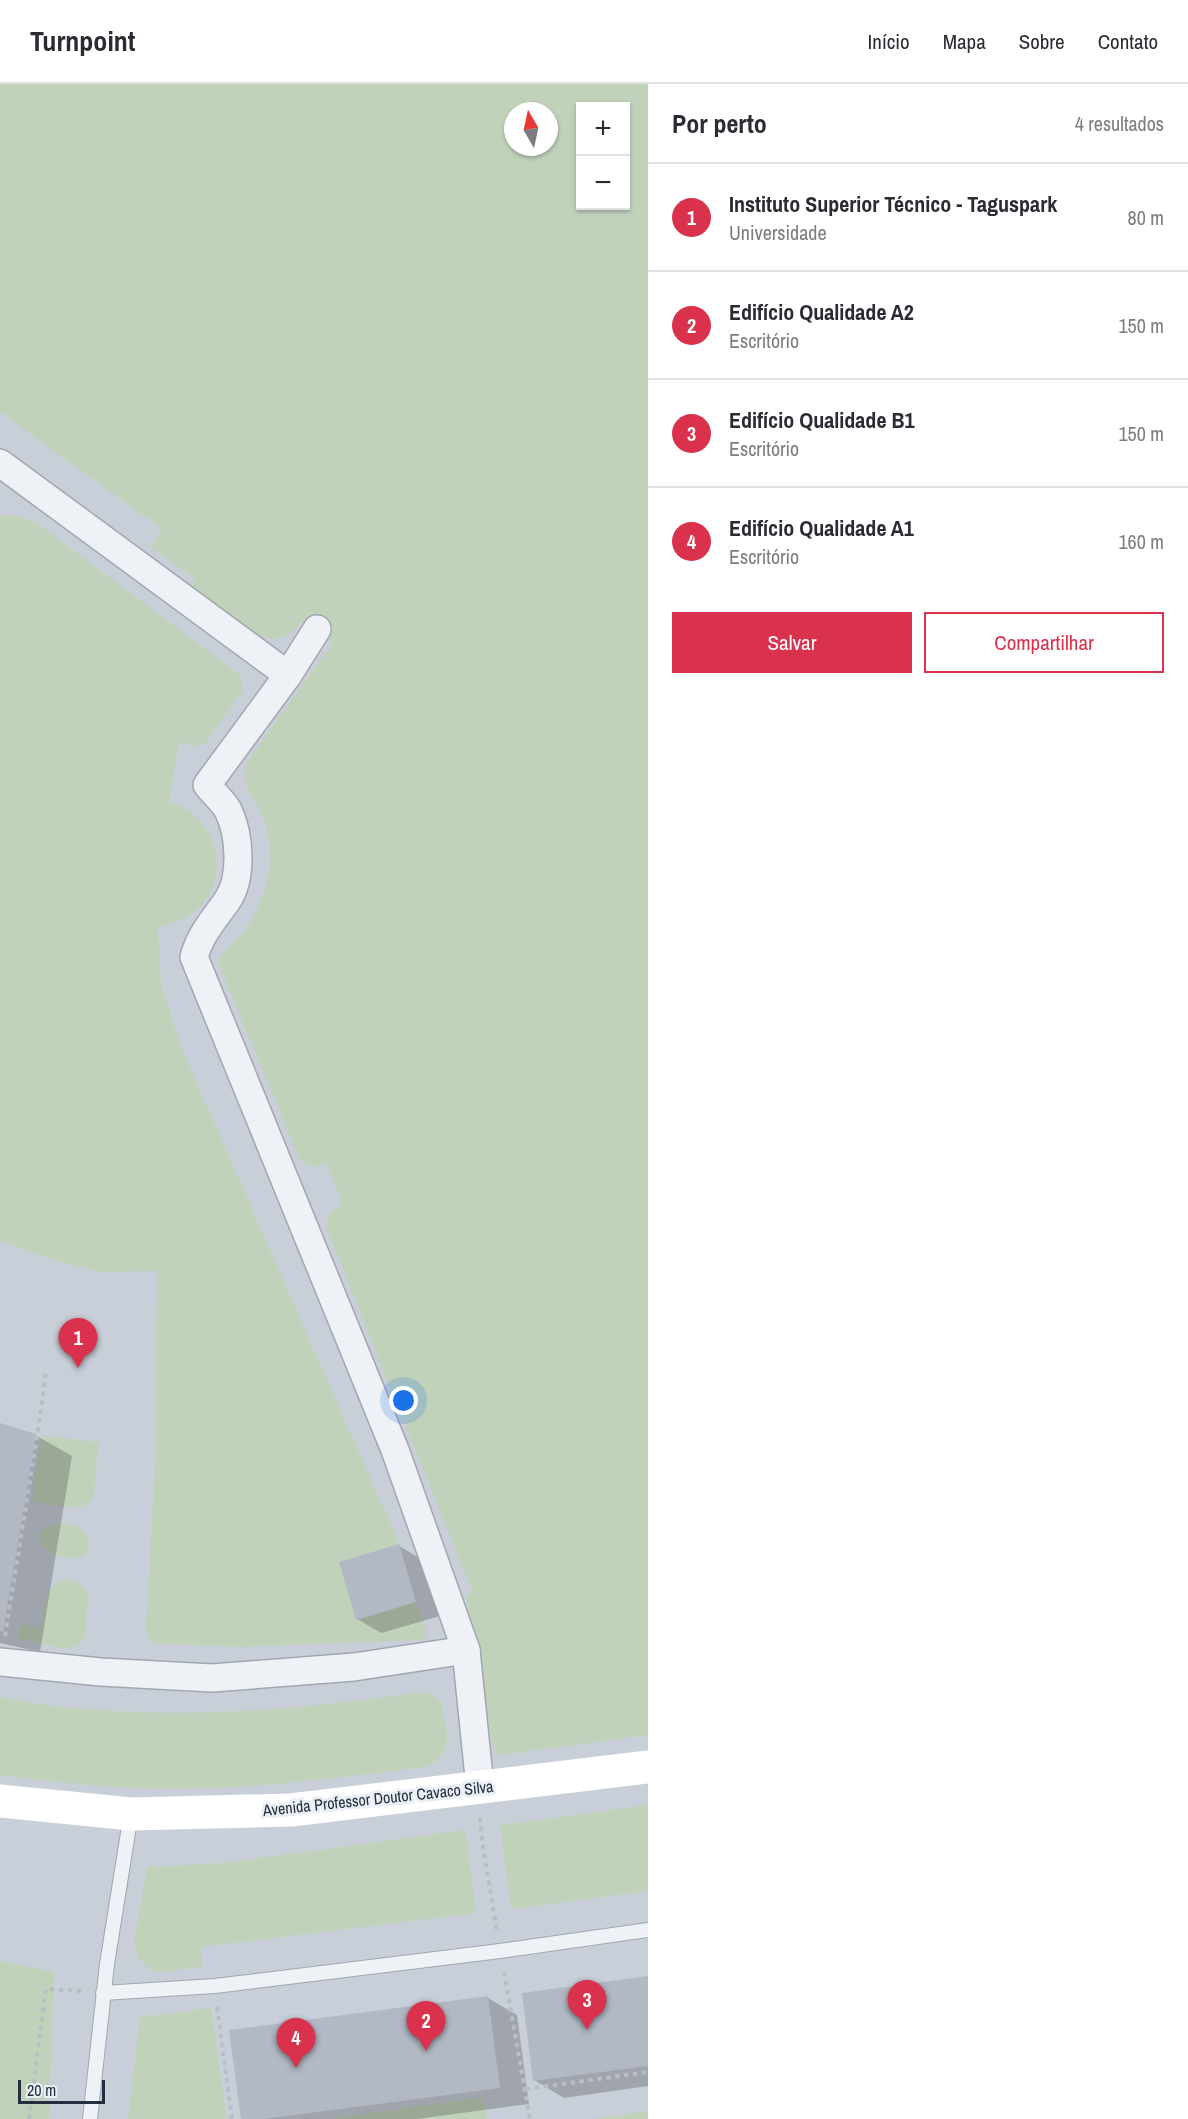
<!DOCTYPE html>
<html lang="pt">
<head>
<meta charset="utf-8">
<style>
	:root { --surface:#fff; --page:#f2f2f3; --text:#2b2b33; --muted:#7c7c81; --line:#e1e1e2; --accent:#da324d }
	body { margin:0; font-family:"Archivo Narrow",sans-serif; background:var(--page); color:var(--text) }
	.controls { position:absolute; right:18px; top:18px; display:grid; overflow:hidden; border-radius:0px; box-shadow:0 2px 4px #0004 }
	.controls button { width:54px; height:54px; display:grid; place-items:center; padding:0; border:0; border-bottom:2px solid var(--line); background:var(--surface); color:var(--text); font:30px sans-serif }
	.compass { position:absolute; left:504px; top:18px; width:54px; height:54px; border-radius:50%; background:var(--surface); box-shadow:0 2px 4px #0004; rotate:351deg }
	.scale { position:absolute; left:18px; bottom:15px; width:87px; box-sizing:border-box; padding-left:6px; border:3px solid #242e3e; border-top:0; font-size:16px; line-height:21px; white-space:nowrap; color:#242e3e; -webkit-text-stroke:4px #eaeff5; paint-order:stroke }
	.you { position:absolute; left:404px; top:1317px; width:21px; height:21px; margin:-15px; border:4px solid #fff; border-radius:50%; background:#1a73e8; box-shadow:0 0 0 9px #1a73e833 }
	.badge { display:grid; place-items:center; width:39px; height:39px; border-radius:50%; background:var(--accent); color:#fff; font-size:20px; font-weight:700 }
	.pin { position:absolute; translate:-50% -50px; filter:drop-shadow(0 2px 3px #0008) }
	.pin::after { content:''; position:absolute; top:32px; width:21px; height:18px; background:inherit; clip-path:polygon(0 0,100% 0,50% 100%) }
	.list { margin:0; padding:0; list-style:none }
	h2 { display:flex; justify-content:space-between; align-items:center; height:78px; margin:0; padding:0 24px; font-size:26px }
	h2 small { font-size:20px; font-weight:400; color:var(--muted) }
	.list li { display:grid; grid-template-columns:39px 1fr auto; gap:18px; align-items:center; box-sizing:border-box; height:108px; padding:0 24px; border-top:2px solid var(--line) }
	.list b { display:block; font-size:22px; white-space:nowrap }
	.list p { margin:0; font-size:20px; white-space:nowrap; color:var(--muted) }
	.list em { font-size:20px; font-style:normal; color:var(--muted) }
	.actions { display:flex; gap:12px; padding:18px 24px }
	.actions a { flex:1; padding:14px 0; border:2px solid var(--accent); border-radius:0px; text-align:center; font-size:21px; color:var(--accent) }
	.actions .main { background:var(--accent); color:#fff }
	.map { position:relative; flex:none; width:648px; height:2035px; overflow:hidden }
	header { display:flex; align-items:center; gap:36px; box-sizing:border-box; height:84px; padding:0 30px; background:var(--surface); border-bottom:2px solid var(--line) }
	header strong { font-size:28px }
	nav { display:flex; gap:33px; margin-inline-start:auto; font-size:21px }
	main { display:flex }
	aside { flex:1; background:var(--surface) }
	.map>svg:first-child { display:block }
	.built { fill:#c9cfd9; fill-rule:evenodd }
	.green { fill:#c1d2bb; fill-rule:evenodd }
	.shadow { fill:#0003 }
	.building { fill:#b2b9c4 }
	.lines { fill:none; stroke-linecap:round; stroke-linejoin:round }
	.service-casing { stroke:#a0a7b1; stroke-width:16 }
	.minor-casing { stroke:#a0a7b1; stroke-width:30 }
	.path { stroke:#b9bec5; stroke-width:4; stroke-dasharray:4.5 4.5; stroke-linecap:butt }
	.service { stroke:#eef1f5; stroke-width:14 }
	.minor { stroke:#eef1f5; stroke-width:27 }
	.secondary { stroke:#fff; stroke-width:33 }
	.labels { text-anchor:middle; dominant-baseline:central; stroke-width:6; stroke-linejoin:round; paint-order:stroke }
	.street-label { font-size:16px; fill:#242e3e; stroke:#eaeff5 }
</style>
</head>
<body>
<header>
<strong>Turnpoint</strong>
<nav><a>Início</a><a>Mapa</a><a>Sobre</a><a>Contato</a></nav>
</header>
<main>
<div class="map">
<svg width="648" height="2035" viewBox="0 0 648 2035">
	<rect width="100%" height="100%" fill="#dbe0e7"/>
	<path class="built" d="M0,0H648V2035H0ZM580,22H626V122H580ZM513,27H549V63H513Z"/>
	<g class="green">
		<path d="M0,0H648V1651L501,1671L493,1661L466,1512L473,1509L326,1144C327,1132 331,1124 343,1121L327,1080L314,1083L300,1077L218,878C225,863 238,856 247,843C259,826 267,803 270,783C272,766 268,744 261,728C251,706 240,705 247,678L333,559L302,537C295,545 287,554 275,555C255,556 209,516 191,503L196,495L150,463L162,445L0,328ZM580,22H626V122H580ZM513,27H549V63H513Z"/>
		<path d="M0,431H14L35,438L239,590L242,599V608L206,658C197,666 189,660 179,658L169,718C174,721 181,722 186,725C195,729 203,740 208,748C232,792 206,836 158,843L161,900L180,961L399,1460L339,1478L356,1536L416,1518L426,1546V1553L420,1556L242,1563L156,1560L148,1554L146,1544L155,1382L157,1187L99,1188L41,1172L0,1157Z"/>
		<path d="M41,1351L98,1358L94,1413L90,1419L76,1424L32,1418Z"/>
		<path d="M55,1439C62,1440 71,1440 78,1443C92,1448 93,1471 77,1474C52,1479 20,1453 55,1439Z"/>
		<path d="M71,1495L86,1504L88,1511L85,1553C80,1560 76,1563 67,1565L18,1555L20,1540L42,1544C46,1522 42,1497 71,1495Z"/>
		<path d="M421,1608L433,1611L442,1619C446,1650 456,1664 427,1683C341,1693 254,1706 168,1705C112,1705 56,1698 0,1691V1613C134,1640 287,1628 421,1608Z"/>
		<path d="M648,1721V1807L511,1825L500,1741Z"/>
		<path d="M465,1746L476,1829L201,1863L202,1883L154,1889L139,1875L134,1858L147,1783L222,1779Z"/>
		<path d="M0,1877L54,1888L49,2035H0Z"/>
		<path d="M211,1924L227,2035H128L140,1933Z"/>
		<path d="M484,2013L487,2035H329Z"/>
		<path d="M648,2027V2035H590Z"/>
	</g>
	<g class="shadow">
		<path d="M0,1341L35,1351L72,1372L40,1568L0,1559Z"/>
		<path d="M399,1462L423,1476L440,1532L381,1549L357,1535Z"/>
		<path d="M648,1894V2002L564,2014L534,1996Z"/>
		<path d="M488,1914L517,1931L529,2020L417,2035H242Z"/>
	</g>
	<g class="building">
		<path d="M0,1339L36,1350L3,1548L0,1547Z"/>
		<path d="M399,1460L416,1518L356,1536L339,1478Z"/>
		<path d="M648,1892V1982L533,1997L522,1909Z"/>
		<path d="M488,1912L500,2004L264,2035H241L229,1946Z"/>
	</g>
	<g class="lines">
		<g class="service-casing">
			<g id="service">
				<path d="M103,1909L215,1902L500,1867L648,1846"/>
				<path d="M90,2035L107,1880L131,1730"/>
			</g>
		</g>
		<g class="minor-casing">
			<g id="minor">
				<path d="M0,379L288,591"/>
				<path d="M317,545L288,591L207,701C213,709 223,717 228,726C240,751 243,794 227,817C214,835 200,851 194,873L395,1366L466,1566"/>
				<path d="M0,1578L101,1588L212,1594L354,1583L466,1566L480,1703"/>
			</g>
		</g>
		<g class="path">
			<path d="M5,1552L38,1347L46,1288"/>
			<path d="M480,1734L482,1756L497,1848"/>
			<path d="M504,1888L530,2035"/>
			<path d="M217,1923L232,2035"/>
			<path d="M526,2005L648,1988"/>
			<path d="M29,2035L46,1905L83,1907"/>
		</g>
		<use href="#service" class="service"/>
		<use href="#minor" class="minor"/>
		<path class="secondary" d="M0,1717L131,1730L291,1726L648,1683"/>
	</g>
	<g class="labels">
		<g class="street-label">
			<text transform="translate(378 1714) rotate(-6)">Avenida Professor Doutor Cavaco Silva</text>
		</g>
	</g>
</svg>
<div class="controls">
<button>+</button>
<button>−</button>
</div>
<svg class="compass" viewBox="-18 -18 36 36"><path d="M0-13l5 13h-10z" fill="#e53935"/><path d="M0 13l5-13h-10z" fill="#7c7c81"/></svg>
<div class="scale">20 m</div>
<div class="you"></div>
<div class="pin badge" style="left:78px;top:1284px">1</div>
<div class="pin badge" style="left:426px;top:1967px">2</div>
<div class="pin badge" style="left:587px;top:1946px">3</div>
<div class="pin badge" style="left:296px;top:1984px">4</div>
</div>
<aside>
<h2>Por perto<small>4 resultados</small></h2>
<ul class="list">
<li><span class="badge">1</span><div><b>Instituto Superior Técnico - Taguspark</b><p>Universidade</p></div><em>80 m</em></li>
<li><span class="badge">2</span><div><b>Edifício Qualidade A2</b><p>Escritório</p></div><em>150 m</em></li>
<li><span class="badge">3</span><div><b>Edifício Qualidade B1</b><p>Escritório</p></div><em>150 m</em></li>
<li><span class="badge">4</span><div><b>Edifício Qualidade A1</b><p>Escritório</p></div><em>160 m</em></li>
</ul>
<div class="actions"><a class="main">Salvar</a><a>Compartilhar</a></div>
</aside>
</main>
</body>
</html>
